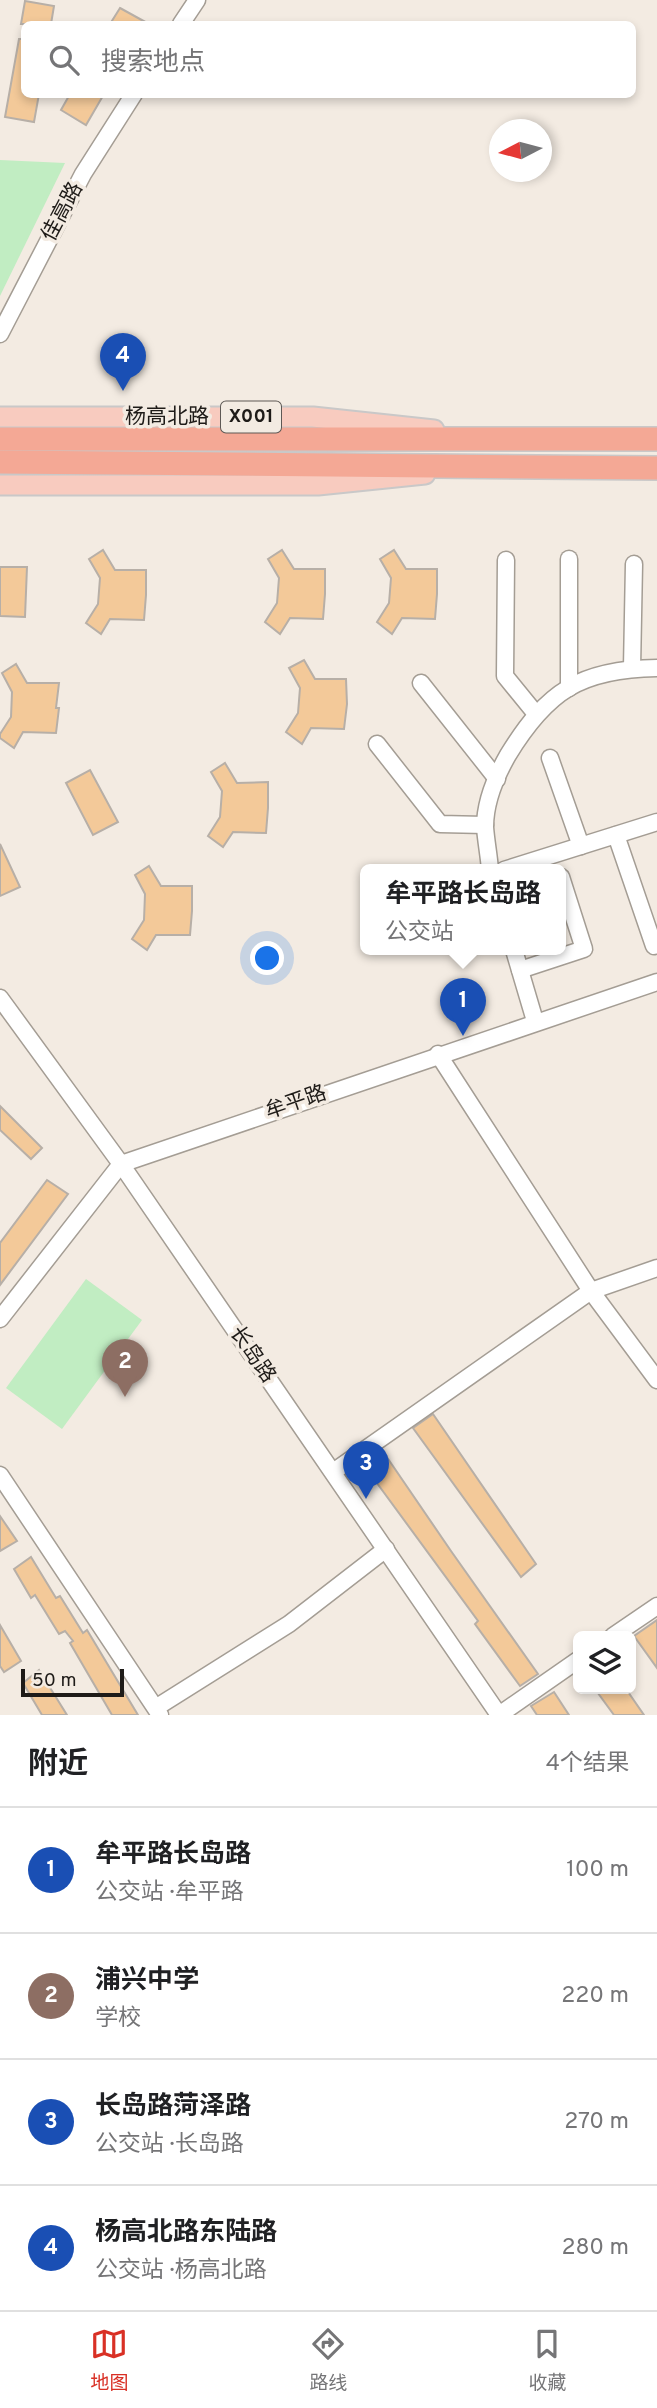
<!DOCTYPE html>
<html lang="zh">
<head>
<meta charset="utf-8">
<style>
	:root { --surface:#fff; --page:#f6f6f6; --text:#202124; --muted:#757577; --line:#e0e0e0; --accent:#d93025 }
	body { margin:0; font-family:Overpass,"Noto Sans SC",sans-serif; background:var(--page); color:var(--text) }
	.controls { position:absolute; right:21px; bottom:21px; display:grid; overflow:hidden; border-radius:10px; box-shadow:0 4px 10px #0003 }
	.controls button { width:63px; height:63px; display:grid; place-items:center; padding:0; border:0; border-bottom:2px solid var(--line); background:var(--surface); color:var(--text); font:35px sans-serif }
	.compass { position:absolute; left:489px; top:119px; width:63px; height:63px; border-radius:50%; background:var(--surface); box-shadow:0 4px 10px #0003; rotate:264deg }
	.scale { position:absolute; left:21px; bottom:18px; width:103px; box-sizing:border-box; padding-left:7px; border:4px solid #1e1b18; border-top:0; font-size:19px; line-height:24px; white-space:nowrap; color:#1e1b18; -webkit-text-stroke:5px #f3ebe2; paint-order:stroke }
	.you { position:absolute; left:268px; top:959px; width:24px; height:24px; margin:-18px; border:5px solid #fff; border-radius:50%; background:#1a73e8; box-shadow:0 0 0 10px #1a73e833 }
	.badge { display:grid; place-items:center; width:46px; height:46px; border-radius:50%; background:var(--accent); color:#fff; font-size:23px; font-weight:700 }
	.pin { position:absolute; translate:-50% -58px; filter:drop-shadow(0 2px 4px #0008) }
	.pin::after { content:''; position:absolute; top:37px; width:24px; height:21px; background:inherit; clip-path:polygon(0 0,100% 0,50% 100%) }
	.popup { position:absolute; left:360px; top:864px; width:206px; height:91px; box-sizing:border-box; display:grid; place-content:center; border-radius:10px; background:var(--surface); filter:drop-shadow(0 2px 5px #0005); font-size:23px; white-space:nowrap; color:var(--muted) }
	.popup b { font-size:26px; color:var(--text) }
	.popup::after { content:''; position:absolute; left:50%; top:100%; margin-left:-14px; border:14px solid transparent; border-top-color:var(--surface) }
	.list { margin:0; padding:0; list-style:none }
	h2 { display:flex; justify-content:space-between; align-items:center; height:91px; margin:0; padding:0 28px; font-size:30px }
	h2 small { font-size:23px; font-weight:400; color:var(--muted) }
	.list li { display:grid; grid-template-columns:46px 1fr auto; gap:21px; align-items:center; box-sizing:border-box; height:126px; padding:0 28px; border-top:2px solid var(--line) }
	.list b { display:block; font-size:26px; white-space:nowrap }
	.list p { margin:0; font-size:23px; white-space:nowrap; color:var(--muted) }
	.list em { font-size:23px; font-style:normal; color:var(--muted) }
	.icon { flex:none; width:38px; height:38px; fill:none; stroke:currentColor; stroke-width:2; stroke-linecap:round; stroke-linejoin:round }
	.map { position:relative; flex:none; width:657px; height:1715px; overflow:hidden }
	.search { position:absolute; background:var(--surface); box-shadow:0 4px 10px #0003; left:21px; right:21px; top:21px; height:77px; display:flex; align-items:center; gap:18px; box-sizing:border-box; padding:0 24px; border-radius:10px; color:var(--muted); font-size:26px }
	.sheet { height:595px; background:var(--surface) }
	nav { display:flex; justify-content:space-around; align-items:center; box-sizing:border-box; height:98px; border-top:2px solid var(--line); background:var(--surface); font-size:19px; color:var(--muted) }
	nav a { display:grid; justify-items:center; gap:4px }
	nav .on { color:var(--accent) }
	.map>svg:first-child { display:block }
	.green { fill:#c1edc2 }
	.building { fill:#f3c999; stroke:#b7afa7; stroke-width:2 }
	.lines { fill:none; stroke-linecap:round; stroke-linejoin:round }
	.minor-casing { stroke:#a49d94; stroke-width:19 }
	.major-casing { stroke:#c9c8c8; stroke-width:23 }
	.highway-casing { stroke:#c9c8c8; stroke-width:26 }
	.minor { stroke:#fff; stroke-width:16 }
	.major { stroke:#f8cbbf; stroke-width:19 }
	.highway { stroke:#f4a895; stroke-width:23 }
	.labels { text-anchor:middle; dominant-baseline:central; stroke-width:7; stroke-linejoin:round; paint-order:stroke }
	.shield { fill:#f3ebe2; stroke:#5e5955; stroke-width:2 }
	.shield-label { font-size:19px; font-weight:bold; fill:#1e1b18 }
	.street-label { font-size:21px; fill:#1e1b18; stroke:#f3ebe2 }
</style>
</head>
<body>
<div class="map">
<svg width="657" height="1715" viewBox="0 0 657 1715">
	<rect width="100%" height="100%" fill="#f3ebe2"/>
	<g class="green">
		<path d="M0,160L65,163L0,296Z"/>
		<path d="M86,1279L142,1320L62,1429L6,1388Z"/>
	</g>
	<g class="building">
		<path d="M25,1L54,6L51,24H21Z"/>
		<path d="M120,8L149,24H110Z"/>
		<path d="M19,39H24V94H39L34,122L5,117Z"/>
		<path d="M70,94H104L86,125L61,110Z"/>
		<path d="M103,550L115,570H146V595L144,620L110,619L101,634L86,623L98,604L100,578L89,559Z"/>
		<path d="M282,550L294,569H325V594L323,619L290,618L280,634L265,622L277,603L279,578L268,559Z"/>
		<path d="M394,550L406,569H437V594L435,619L402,618L392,634L377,622L389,603L391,578L380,559Z"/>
		<path d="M0,567H27L25,617L0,616Z"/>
		<path d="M304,660L315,679H346L347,704L344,729L311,728L302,744L286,732L298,713L300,688L289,668Z"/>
		<path d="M16,664L27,683H59L56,708H59L56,733L23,732L14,748L0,738V734L11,717L12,692L2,673Z"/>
		<path d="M225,763L237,783L268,782V808L266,833L233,832L223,847L208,836L220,817L222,791L211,772Z"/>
		<path d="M90,770L118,822L93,835L66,783Z"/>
		<path d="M0,844L20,887L0,896Z"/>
		<path d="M149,866L161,886H192V911L190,935H156L147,950L132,939L144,920L145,894L135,875Z"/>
		<path d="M0,1106L42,1148L31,1159L0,1130Z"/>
		<path d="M47,1180L68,1194L0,1285V1243Z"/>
		<path d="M433,1414L536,1564L521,1577L413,1428Z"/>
		<path d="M382,1450L451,1551L538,1674L520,1686L475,1624L478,1621L363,1464Z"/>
		<path d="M0,1516L17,1541L0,1551Z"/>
		<path d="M31,1557L56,1598L60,1596L83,1633L87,1630L138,1715H112L70,1643L73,1641L65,1631L59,1634L35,1595L31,1598L14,1569Z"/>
		<path d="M657,1620V1668L634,1636Z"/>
		<path d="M0,1625L21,1661L4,1672L0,1666Z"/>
		<path d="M39,1670L67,1715H42L23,1683Z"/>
		<path d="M595,1689H626L644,1715H614Z"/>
		<path d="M554,1692L569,1715H537L531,1706Z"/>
	</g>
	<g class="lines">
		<g class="minor-casing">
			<g id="minor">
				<path d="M181,24L197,0"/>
				<path d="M0,334L83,174L134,94"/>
				<path d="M506,560L505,676L536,714"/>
				<path d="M632,668L634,564"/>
				<path d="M421,683L497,779"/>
				<path d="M569,688V559"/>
				<path d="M377,744L440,824L485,825"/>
				<path d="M550,758L581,846"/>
				<path d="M616,835L654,946"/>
				<path d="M490,870C489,856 486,841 485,827C485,802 496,776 508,755C547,691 581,669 657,668"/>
				<path d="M504,870L657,822"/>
				<path d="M514,950L535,1021"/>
				<path d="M520,970L584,949L561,877"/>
				<path d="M0,998L121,1164L499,1715"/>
				<path d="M438,1054L591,1291L657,1380"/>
				<path d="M0,1319L121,1164L657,982"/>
				<path d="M333,1472L591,1291L657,1268"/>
				<path d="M0,1475L160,1715"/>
				<path d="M613,1636L657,1606"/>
				<path d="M157,1707L289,1624L386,1549"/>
				<path d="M499,1715L578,1660"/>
			</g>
		</g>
		<g class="major-casing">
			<g id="major">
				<path d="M0,417H313L434,430"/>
				<path d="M0,485H318L425,474"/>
			</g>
		</g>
		<g class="highway-casing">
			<g id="highway">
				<path d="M0,439H657"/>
				<path d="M0,462L657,468"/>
			</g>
		</g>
		<use href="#minor" class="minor"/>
		<use href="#major" class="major"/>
		<use href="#highway" class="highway"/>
	</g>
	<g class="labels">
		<rect class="shield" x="221" y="401.5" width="60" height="31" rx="5"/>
		<g class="shield-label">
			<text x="251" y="417">X001</text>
		</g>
		<g class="street-label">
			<text transform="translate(63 212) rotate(-62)">佳高路</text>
			<text x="167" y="417">杨高北路</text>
			<text transform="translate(296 1103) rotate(-19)">牟平路</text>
			<text transform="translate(252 1355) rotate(55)">长岛路</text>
		</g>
	</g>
</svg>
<div class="controls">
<button><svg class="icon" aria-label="layers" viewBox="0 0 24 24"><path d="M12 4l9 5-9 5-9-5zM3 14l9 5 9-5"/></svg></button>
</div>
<svg class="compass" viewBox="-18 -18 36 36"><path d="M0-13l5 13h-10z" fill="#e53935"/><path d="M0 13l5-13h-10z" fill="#757577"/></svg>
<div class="scale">50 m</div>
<div class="you"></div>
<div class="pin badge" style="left:463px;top:1036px;background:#1a4fb4">1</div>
<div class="popup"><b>牟平路长岛路</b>公交站</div>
<div class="pin badge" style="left:125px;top:1397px;background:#8d6e63">2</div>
<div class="pin badge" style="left:366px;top:1499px;background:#1a4fb4">3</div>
<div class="pin badge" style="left:123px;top:391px;background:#1a4fb4">4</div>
<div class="search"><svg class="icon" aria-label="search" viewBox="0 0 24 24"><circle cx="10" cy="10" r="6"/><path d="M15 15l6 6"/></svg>搜索地点</div>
</div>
<section class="sheet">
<h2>附近<small>4个结果</small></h2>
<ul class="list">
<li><span class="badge" style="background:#1a4fb4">1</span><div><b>牟平路长岛路</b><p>公交站 · 牟平路</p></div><em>100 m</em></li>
<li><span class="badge" style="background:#8d6e63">2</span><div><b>浦兴中学</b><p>学校</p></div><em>220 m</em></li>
<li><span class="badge" style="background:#1a4fb4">3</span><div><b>长岛路菏泽路</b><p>公交站 · 长岛路</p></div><em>270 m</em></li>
<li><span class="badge" style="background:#1a4fb4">4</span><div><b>杨高北路东陆路</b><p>公交站 · 杨高北路</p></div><em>280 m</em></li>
</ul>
</section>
<nav>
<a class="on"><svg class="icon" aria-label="map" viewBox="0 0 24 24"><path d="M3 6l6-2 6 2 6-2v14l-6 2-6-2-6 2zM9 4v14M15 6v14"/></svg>地图</a>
<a><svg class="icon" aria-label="directions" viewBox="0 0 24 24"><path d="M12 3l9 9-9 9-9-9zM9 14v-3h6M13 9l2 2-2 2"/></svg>路线</a>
<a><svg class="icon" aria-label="saved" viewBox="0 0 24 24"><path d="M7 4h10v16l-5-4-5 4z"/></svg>收藏</a>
</nav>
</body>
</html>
